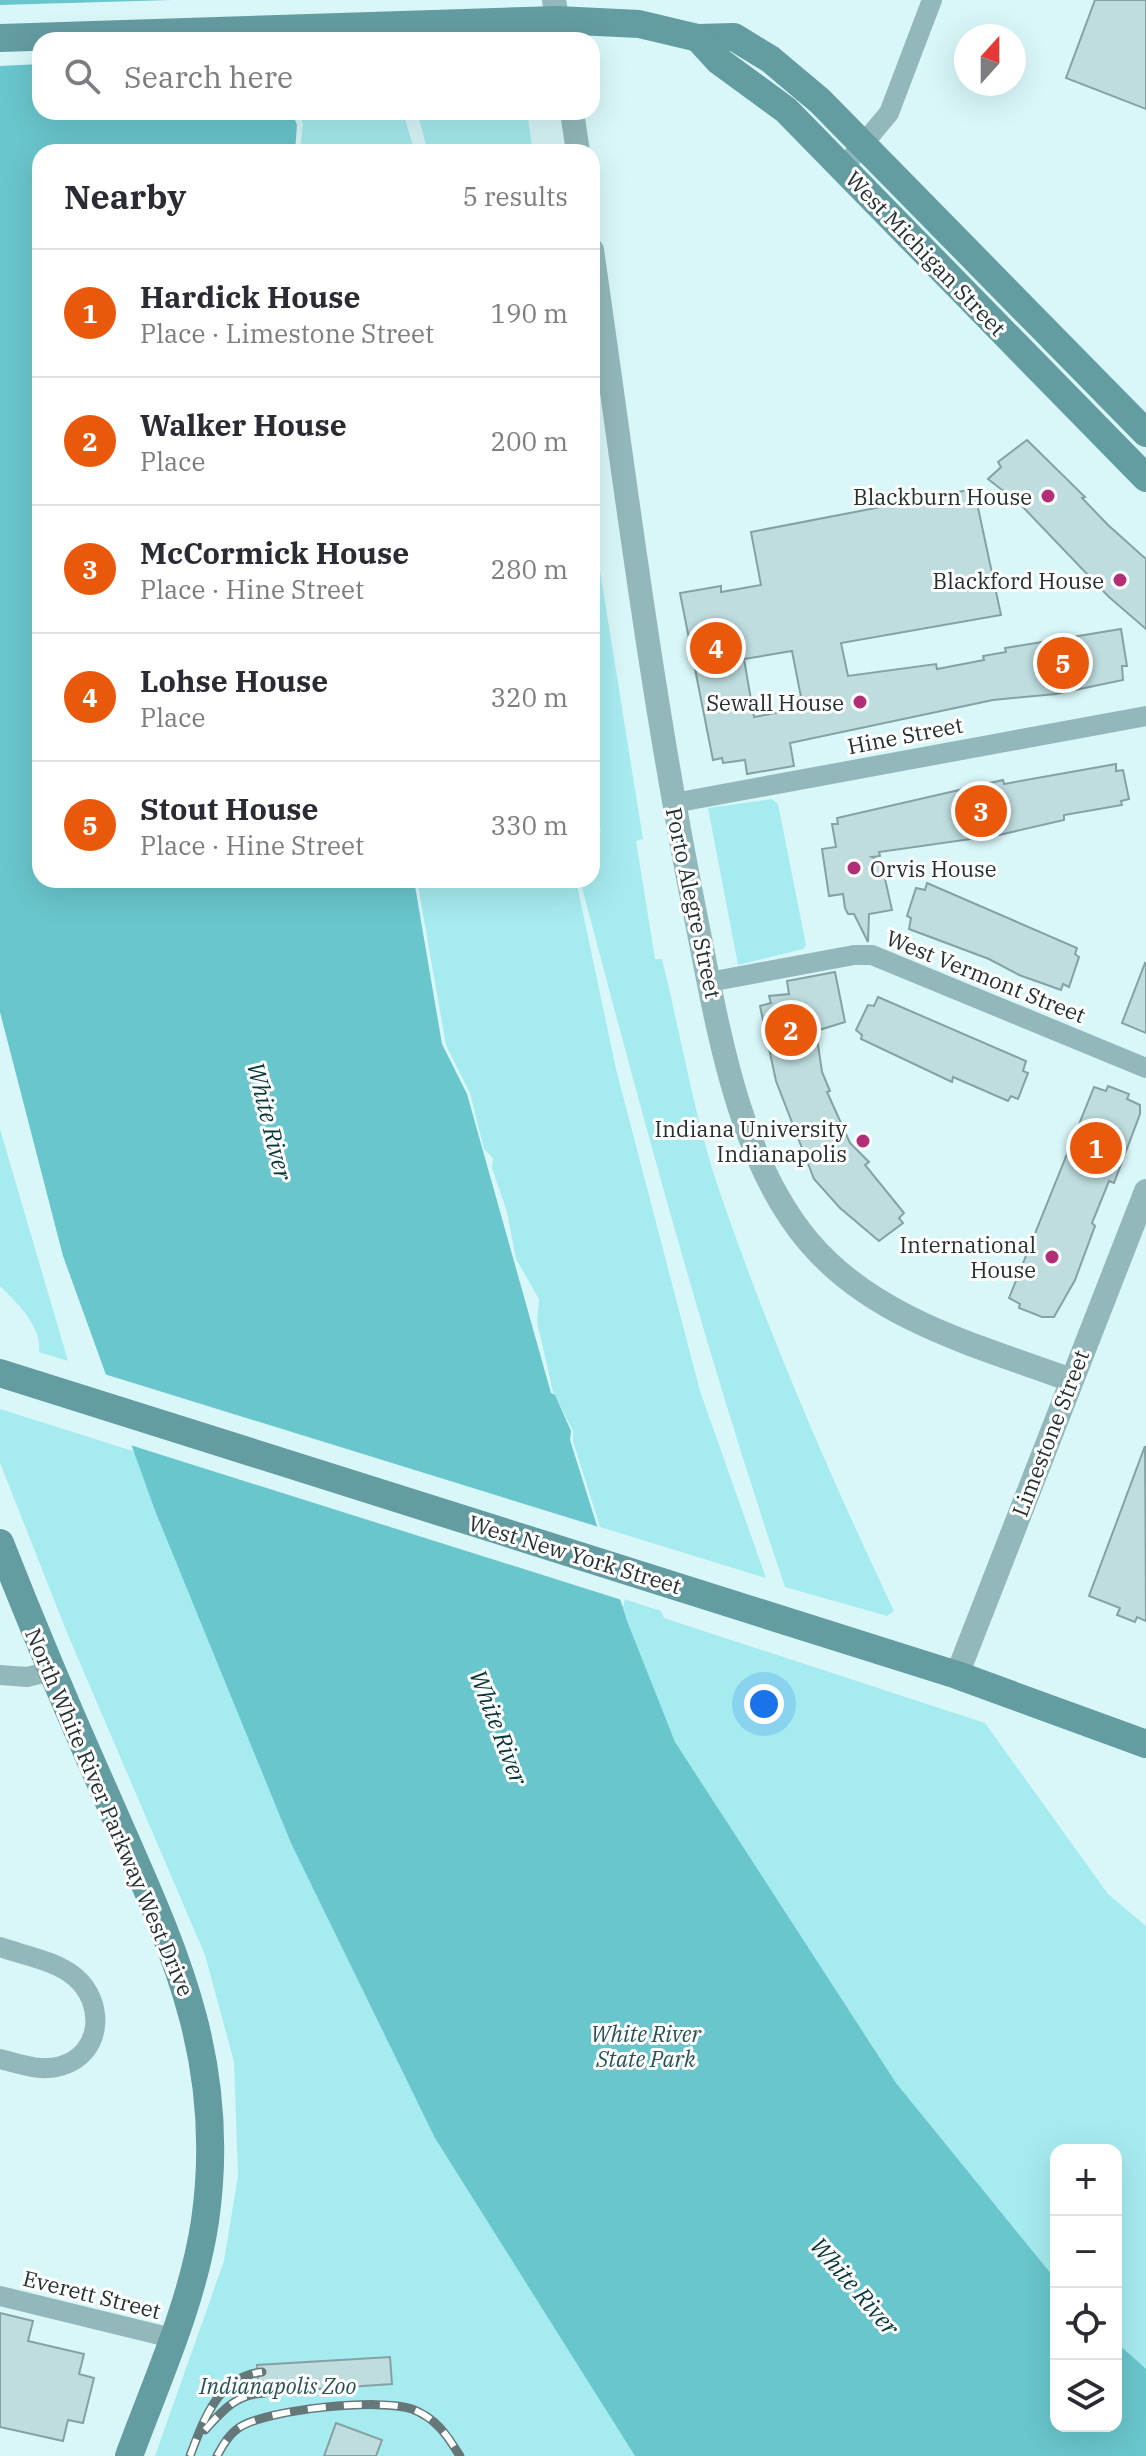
<!DOCTYPE html>
<html lang="en">
<head>
<meta charset="utf-8">
<style>
	:root { --surface:#fff; --page:#f7f7f7; --text:#2b2b33; --muted:#7c7c81; --line:#e1e1e2; --accent:#ea580c }
	body { margin:0; font-family:"IBM Plex Serif",serif; background:var(--page); color:var(--text) }
	.controls { position:absolute; right:24px; bottom:24px; display:grid; overflow:hidden; border-radius:16px; box-shadow:0 8px 32px #0002 }
	.controls button { width:72px; height:72px; display:grid; place-items:center; padding:0; border:0; border-bottom:2px solid var(--line); background:var(--surface); color:var(--text); font:40px sans-serif }
	.compass { position:absolute; left:954px; top:24px; width:72px; height:72px; border-radius:50%; background:var(--surface); box-shadow:0 8px 32px #0002; rotate:21deg }
	.you { position:absolute; left:764px; top:1704px; width:28px; height:28px; margin:-20px; border:6px solid #fff; border-radius:50%; background:#1a73e8; box-shadow:0 0 0 12px #1a73e833 }
	.badge { display:grid; place-items:center; width:52px; height:52px; border-radius:50%; background:var(--accent); color:#fff; font-size:26px; font-weight:700 }
	.pin { position:absolute; translate:-50% -50%; border:4px solid #fff; box-shadow:0 2px 8px #0006 }
	.list { margin:0; padding:0; list-style:none }
	h2 { display:flex; justify-content:space-between; align-items:center; height:104px; margin:0; padding:0 32px; font-size:34px }
	h2 small { font-size:26px; font-weight:400; color:var(--muted) }
	.list li { display:grid; grid-template-columns:52px 1fr auto; gap:24px; align-items:center; box-sizing:border-box; height:128px; padding:0 32px; border-top:2px solid var(--line) }
	.list b { display:block; font-size:30px; white-space:nowrap }
	.list p { margin:0; font-size:26px; white-space:nowrap; color:var(--muted) }
	.list em { font-size:26px; font-style:normal; color:var(--muted) }
	.icon { flex:none; width:44px; height:44px; fill:none; stroke:currentColor; stroke-width:2; stroke-linecap:round; stroke-linejoin:round }
	.map { position:relative; flex:none; width:1146px; height:2456px; overflow:hidden }
	.search { position:absolute; background:var(--surface); box-shadow:0 8px 32px #0002; left:32px; top:32px; width:568px; height:88px; display:flex; align-items:center; gap:20px; box-sizing:border-box; padding:0 28px; border-radius:24px; color:var(--muted); font-size:30px }
	.panel { position:absolute; background:var(--surface); box-shadow:0 8px 32px #0002; left:32px; top:144px; width:568px; height:744px; border-radius:24px }
	.map>svg:first-child { display:block }
	.green { fill:#a6ebf0; fill-rule:evenodd }
	.water { fill:#69c6cd }
	.pier { fill:#d9f7f9 }
	.building { fill:#bfdddf; stroke:#85a1a3; stroke-width:2; fill-rule:evenodd }
	.lines { fill:none; stroke-linecap:round; stroke-linejoin:round }
	.minor { stroke:#93b8bb; stroke-width:20 }
	.tertiary { stroke:#93b8bb; stroke-width:24 }
	.secondary { stroke:#639ca1; stroke-width:28 }
	.rail-casing { stroke:#657779; stroke-width:9 }
	.rail { stroke:#fff; stroke-width:6; stroke-dasharray:18; stroke-linecap:butt }
	.poi-dot { fill:#b22e76; stroke:#fff; stroke-width:3 }
	.labels { text-anchor:middle; dominant-baseline:central; stroke-width:6; stroke-linejoin:round; paint-order:stroke }
	.street-label { font-size:22px; fill:#253031; stroke:#fff }
	.poi-label { font-size:22px; fill:#253031; stroke:#fff; text-anchor:end }
	.park-label { font-size:22px; font-style:italic; fill:#275255; stroke:#fff }
	.water-label { font-size:24px; font-style:italic; fill:#073639; stroke:#fff }
</style>
</head>
<body>
<div class="map">
<svg width="1146" height="2456" viewBox="0 0 1146 2456">
	<rect width="100%" height="100%" fill="#d9f7f9"/>
	<g class="green">
		<path d="M297,112H403L415,152H300L303,123Z"/>
		<path d="M417,112H527L533,152H428Z"/>
		<path d="M592,521L643,839L636,841L655,959H662C681,1035 694,1116 719,1190C768,1333 829,1474 894,1611L887,1616L785,1587C706,1354 643,1118 580,880H592V834L601,831L598,821L592,822Z"/>
		<path d="M772,799L778,804L806,945L803,949L738,965L708,808Z"/>
		<path d="M417,880H576L616,1069L700,1391L766,1578L600,1527L573,1441V1431L553,1392L537,1322L539,1299L516,1259L507,1212L492,1168L493,1158L484,1149L470,1093L446,1045Z"/>
		<path d="M0,1129L68,1361L39,1352C42,1326 17,1303 0,1286Z"/>
		<path d="M0,1409L624,1606V1599L661,1611L664,1618L985,1723L1108,1894L1146,1926V2456H155L224,2261L238,2176L234,2062L205,1955L68,1635L0,1463ZM1056,2150H1116V2426H1056Z"/>
	</g>
	<path class="water" d="M0,0H245L40,40V112H292L297,125L295,152H40V880H414L442,1044L467,1094L551,1393L555,1395L571,1431L570,1440L627,1621L675,1742L896,2083L1056,2280V2426H1116V2342L1146,2369V2456H635L435,2138L291,1843L156,1513L63,1256L0,1012Z"/>
	<g class="pier">
		<path d="M172,0H250L271,40H40V64L0,66V5Z"/>
		<path d="M101,1373L602,1528L625,1601L127,1444Z"/>
	</g>
	<g class="building">
		<path d="M1095,0H1146V109L1066,78Z"/>
		<path d="M1027,440L1085,497L1082,498L1108,525L1146,559V629L1109,597L1020,504L988,479L1001,467L998,462Z"/>
		<path d="M974,489L1001,615L841,643L848,676L936,664L937,669L984,660L983,656L1006,652L1005,648L1121,629L1127,666H1122L1123,680L1056,694L993,700L790,743L794,766L747,774L745,760L723,763L722,758L713,760L680,593L721,586V592L761,585L751,532ZM792,651L801,697L797,698L799,709L754,717L744,659Z"/>
		<path d="M1116,764V771L1123,770L1129,799L1121,801L1122,805L1064,815V820L999,835L879,852L880,856L872,857L881,861L892,910L869,914L868,942L854,914H848L845,908L843,894L829,896L822,849L836,847L832,824H838L837,818L1003,780L1004,784Z"/>
		<path d="M927,883L1077,948L1075,954L1079,957L1069,987L1063,984L1061,990L1019,975L989,959L909,929L911,918L907,916L916,888L925,890Z"/>
		<path d="M1145,963L1146,964V1033L1122,1023Z"/>
		<path d="M835,972L845,1022L816,1031L822,1072L830,1091L827,1092L850,1143L869,1162L865,1165L904,1213L899,1218L903,1223L879,1241L840,1208L814,1179L776,1081L760,1006L771,1003L769,996L789,994L787,981Z"/>
		<path d="M878,997L1026,1061L1023,1071L1028,1073L1018,1099L1011,1096L1008,1101L953,1077L952,1082L861,1039L862,1035L856,1030L868,1005L874,1006Z"/>
		<path d="M1108,1086L1129,1094L1127,1099L1140,1105V1114L1114,1183L1109,1181L1092,1223L1095,1226L1075,1280L1054,1317H1042L1019,1308L1020,1304L1009,1298L1094,1087L1106,1091Z"/>
		<path d="M1145,1446L1146,1621L1137,1617L1135,1622L1117,1615L1120,1608L1089,1596Z"/>
		<path d="M0,2313L33,2321L28,2341L84,2354L79,2374L94,2378L83,2423L68,2420L63,2441L0,2427Z"/>
		<path d="M390,2357L392,2384L259,2393L257,2365Z"/>
		<path d="M336,2423L382,2440L376,2456H324Z"/>
	</g>
	<g class="lines">
		<g class="minor">
			<path d="M843,168L889,113L932,0"/>
			<path d="M674,803L1146,716"/>
			<path d="M709,982L854,955H872L1146,1068"/>
			<path d="M0,1675L27,1677L51,1671"/>
			<path d="M0,1947C22,1955 57,1961 75,1977C105,2002 103,2054 61,2066C41,2072 19,2064 0,2059"/>
			<path d="M0,2296L172,2338"/>
		</g>
		<g class="tertiary">
			<path d="M554,0L561,40"/>
			<path d="M572,112L578,152"/>
			<path d="M592,250C624,472 651,694 695,913C717,1021 736,1156 809,1242C875,1320 979,1346 1071,1380"/>
			<path d="M957,1675L1146,1191"/>
		</g>
		<g class="secondary">
			<path d="M0,38L557,20L639,24L698,38L734,37L770,59L820,101L1146,433"/>
			<path d="M698,38L719,61L786,110L1146,478"/>
			<path d="M0,1373L957,1675L1146,1744"/>
			<path d="M0,1543C33,1627 68,1710 105,1793C169,1940 229,2054 205,2221C193,2302 157,2380 129,2456"/>
		</g>
		<g class="rail-casing">
			<g id="rail">
				<path d="M205,2430C223,2410 236,2394 265,2393"/>
				<path d="M190,2456C204,2419 218,2377 262,2372"/>
				<path d="M217,2456C223,2445 229,2434 240,2427C268,2409 381,2398 412,2409C436,2418 447,2435 460,2456"/>
			</g>
		</g>
		<use href="#rail" class="rail"/>
	</g>
	<g class="poi-dot">
		<circle cx="1048" cy="496" r="8"/>
		<circle cx="1120" cy="580" r="8"/>
		<circle cx="860" cy="702" r="8"/>
		<circle cx="854" cy="868" r="8"/>
		<circle cx="863" cy="1141" r="8"/>
		<circle cx="1052" cy="1257" r="8"/>
	</g>
	<g class="labels">
		<g class="street-label">
			<text transform="translate(926 253) rotate(46)">West Michigan Street</text>
			<text transform="translate(905 735) rotate(-11)">Hine Street</text>
			<text transform="translate(694 903) rotate(78)">Porto Alegre Street</text>
			<text transform="translate(986 976) rotate(22)">West Vermont Street</text>
			<text transform="translate(1050 1433) rotate(-69)">Limestone Street</text>
			<text transform="translate(575 1554) rotate(17)">West New York Street</text>
			<text transform="translate(110 1812) rotate(67)">North White River Parkway West Drive</text>
			<text transform="translate(92 2294) rotate(14)">Everett Street</text>
		</g>
		<g class="poi-label">
			<text x="1032" y="496">Blackburn House</text>
			<text x="1104" y="580">Blackford House</text>
			<text x="844" y="702">Sewall House</text>
			<text x="870" y="868" text-anchor="start">Orvis House</text>
			<text x="847" y="1128">Indiana University<tspan x="847" dy="25">Indianapolis</tspan></text>
			<text x="1036" y="1244">International<tspan x="1036" dy="25">House</tspan></text>
		</g>
		<g class="park-label">
			<text x="646" y="2033">White River<tspan x="646" dy="25">State Park</tspan></text>
			<text x="278" y="2385">Indianapolis Zoo</text>
		</g>
		<g class="water-label">
			<text transform="translate(270 1121) rotate(76)">White River</text>
			<text transform="translate(499 1727) rotate(69)">White River</text>
			<text transform="translate(855 2286) rotate(49)">White River</text>
		</g>
	</g>
</svg>
<div class="controls">
<button>+</button>
<button>−</button>
<button><svg class="icon" aria-label="locate" viewBox="0 0 24 24"><circle cx="12" cy="12" r="6"/><path d="M12 2v4M12 18v4M2 12h4M18 12h4"/></svg></button>
<button><svg class="icon" aria-label="layers" viewBox="0 0 24 24"><path d="M12 4l9 5-9 5-9-5zM3 14l9 5 9-5"/></svg></button>
</div>
<svg class="compass" viewBox="-18 -18 36 36"><path d="M0-13l5 13h-10z" fill="#e53935"/><path d="M0 13l5-13h-10z" fill="#7c7c81"/></svg>
<div class="you"></div>
<div class="pin badge" style="left:1096px;top:1148px">1</div>
<div class="pin badge" style="left:791px;top:1030px">2</div>
<div class="pin badge" style="left:981px;top:811px">3</div>
<div class="pin badge" style="left:716px;top:648px">4</div>
<div class="pin badge" style="left:1063px;top:663px">5</div>
<div class="search"><svg class="icon" aria-label="search" viewBox="0 0 24 24"><circle cx="10" cy="10" r="6"/><path d="M15 15l6 6"/></svg>Search here</div>
<section class="panel">
<h2>Nearby<small>5 results</small></h2>
<ul class="list">
<li><span class="badge">1</span><div><b>Hardick House</b><p>Place · Limestone Street</p></div><em>190 m</em></li>
<li><span class="badge">2</span><div><b>Walker House</b><p>Place</p></div><em>200 m</em></li>
<li><span class="badge">3</span><div><b>McCormick House</b><p>Place · Hine Street</p></div><em>280 m</em></li>
<li><span class="badge">4</span><div><b>Lohse House</b><p>Place</p></div><em>320 m</em></li>
<li><span class="badge">5</span><div><b>Stout House</b><p>Place · Hine Street</p></div><em>330 m</em></li>
</ul>
</section>
</div>
</body>
</html>
